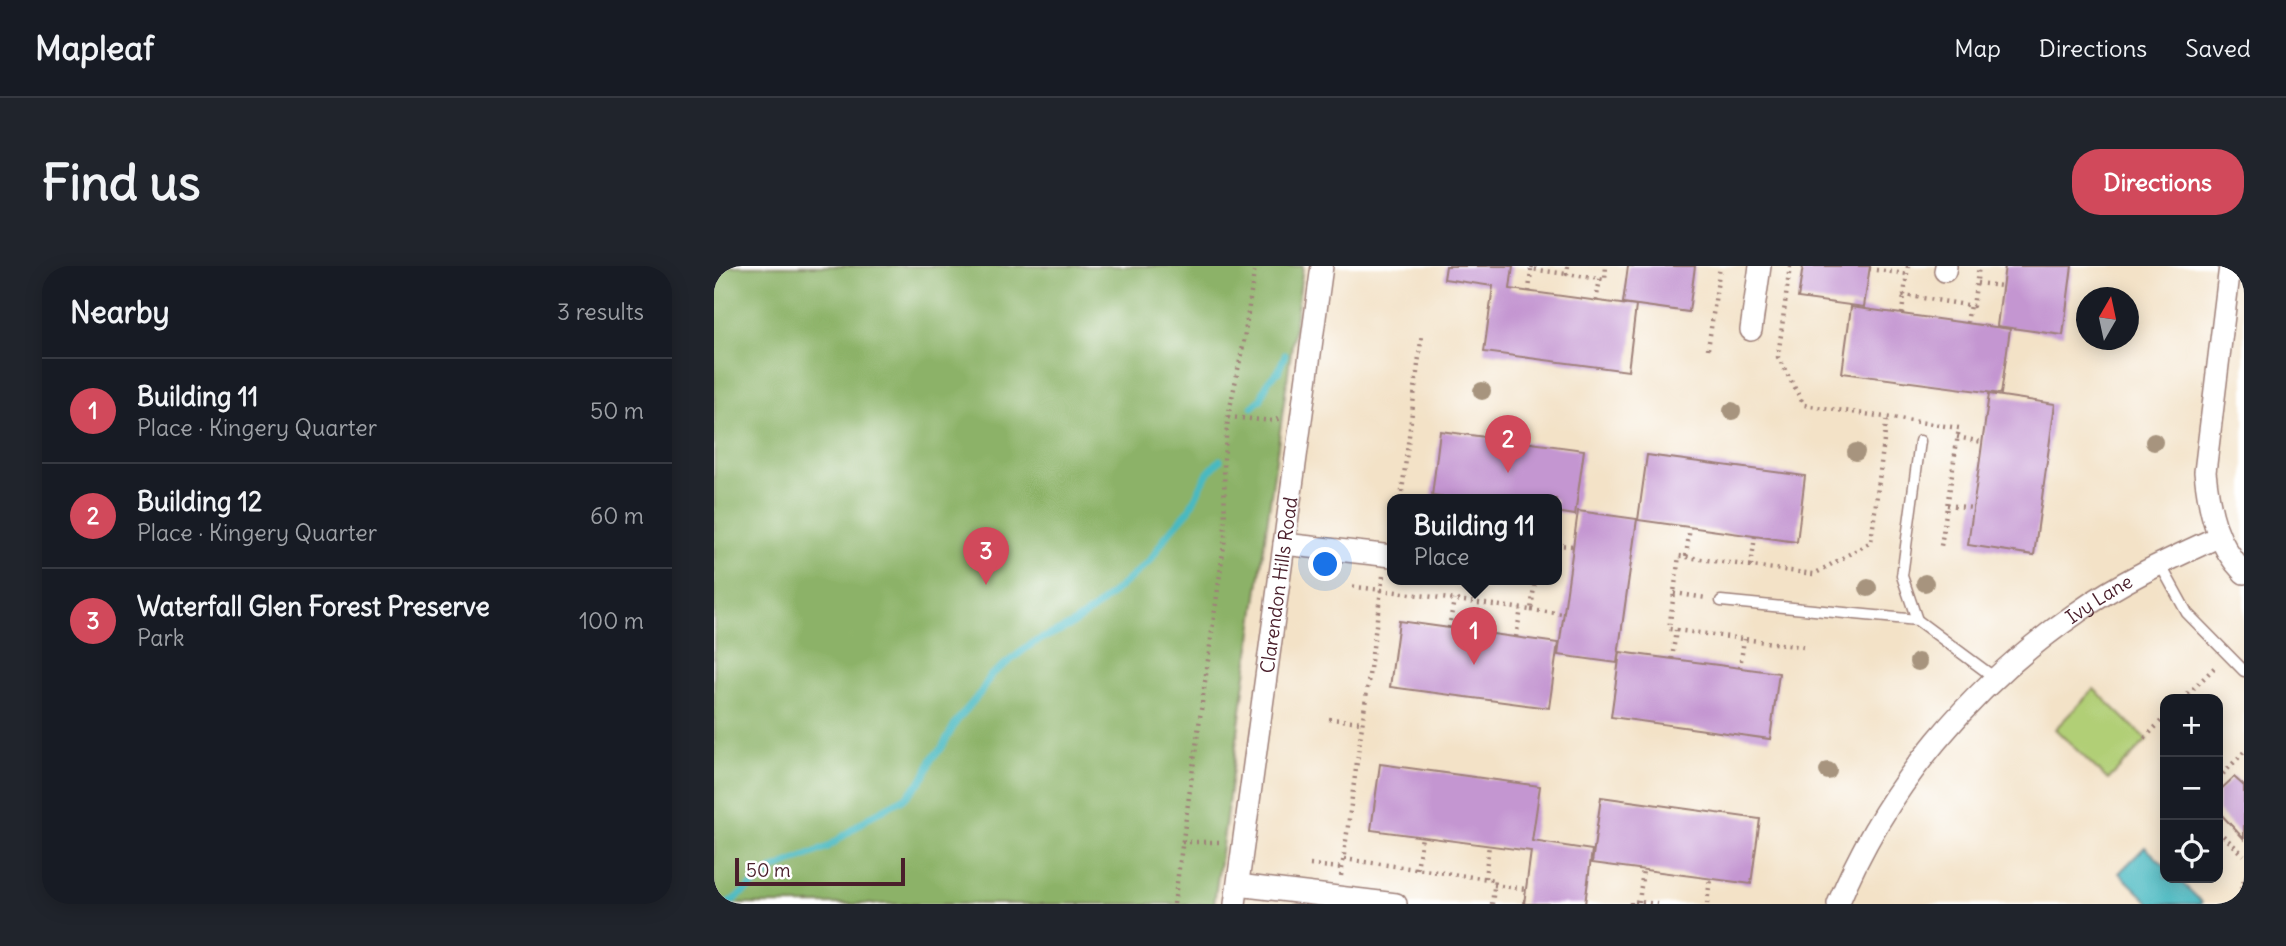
<!DOCTYPE html>
<html lang="en">
<head>
<meta charset="utf-8">
<style>
	:root { --surface:#171b24; --page:#20242c; --text:#f1f3f6; --muted:#9ea1a6; --line:#363941; --accent:#d1495b }
	body { margin:0; font-family:Delius,sans-serif; background:var(--page); color:var(--text) }
	.controls { position:absolute; right:21px; bottom:21px; display:grid; overflow:hidden; border-radius:14px; box-shadow:0 4px 18px #0003 }
	.controls button { width:63px; height:63px; display:grid; place-items:center; padding:0; border:0; border-bottom:2px solid var(--line); background:var(--surface); color:var(--text); font:35px sans-serif }
	.compass { position:absolute; left:1362px; top:21px; width:63px; height:63px; border-radius:50%; background:var(--surface); box-shadow:0 4px 18px #0003; rotate:9deg }
	.scale { position:absolute; left:21px; bottom:18px; width:170px; box-sizing:border-box; padding-left:7px; border:4px solid #4a1f2b; border-top:0; font-size:19px; line-height:24px; white-space:nowrap; color:#4a1f2b; -webkit-text-stroke:5px #fff; paint-order:stroke }
	.you { position:absolute; left:612px; top:299px; width:24px; height:24px; margin:-18px; border:5px solid #fff; border-radius:50%; background:#1a73e8; box-shadow:0 0 0 10px #1a73e833 }
	.badge { display:grid; place-items:center; width:46px; height:46px; border-radius:50%; background:var(--accent); color:#fff; font-size:23px; font-weight:700 }
	.pin { position:absolute; translate:-50% -58px; filter:drop-shadow(0 2px 4px #0008) }
	.pin::after { content:''; position:absolute; top:37px; width:24px; height:21px; background:inherit; clip-path:polygon(0 0,100% 0,50% 100%) }
	.popup { position:absolute; left:673px; top:228px; width:175px; height:91px; box-sizing:border-box; display:grid; place-content:center; border-radius:14px; background:var(--surface); filter:drop-shadow(0 2px 5px #0005); font-size:23px; white-space:nowrap; color:var(--muted) }
	.popup b { font-size:26px; color:var(--text) }
	.popup::after { content:''; position:absolute; left:50%; top:100%; margin-left:-14px; border:14px solid transparent; border-top-color:var(--surface) }
	.list { margin:0; padding:0; list-style:none }
	h2 { display:flex; justify-content:space-between; align-items:center; height:91px; margin:0; padding:0 28px; font-size:30px }
	h2 small { font-size:23px; font-weight:400; color:var(--muted) }
	.list li { display:grid; grid-template-columns:46px 1fr auto; gap:21px; align-items:center; box-sizing:border-box; height:105px; padding:0 28px; border-top:2px solid var(--line) }
	.list b { display:block; font-size:26px; white-space:nowrap }
	.list p { margin:0; font-size:23px; white-space:nowrap; color:var(--muted) }
	.list em { font-size:23px; font-style:normal; color:var(--muted) }
	.icon { flex:none; width:38px; height:38px; fill:none; stroke:currentColor; stroke-width:2; stroke-linecap:round; stroke-linejoin:round }
	.map { position:relative; flex:none; width:1530px; height:638px; overflow:hidden; border-radius:28px }
	header { display:flex; align-items:center; gap:42px; box-sizing:border-box; height:98px; padding:0 35px; background:var(--surface); border-bottom:2px solid var(--line) }
	header strong { font-size:33px }
	nav { display:flex; gap:38px; margin-inline-start:auto; font-size:24px }
	.intro { display:flex; align-items:center; justify-content:space-between; box-sizing:border-box; height:168px; padding:0 42px }
	h1 { margin:0; font-size:49px }
	.button { padding:18px 32px; border-radius:28px; background:var(--accent); color:#fff; font-size:24px; font-weight:700 }
	main { display:flex; gap:42px; padding:0 42px }
	aside { flex:1; background:var(--surface); border-radius:28px; box-shadow:0 4px 18px #0003 }
	.map>svg:first-child { display:block }
	.green { fill:#b1cf76; stroke:#7e7750; stroke-width:2 }
	.forest { fill:#8cb267; stroke:#6b6849; stroke-width:2 }
	.water { fill:#4ab9c1; stroke:#4a6c76; stroke-width:2 }
	.lines { fill:none; stroke-linecap:round; stroke-linejoin:round }
	.stream { stroke:#4ab9c1; stroke-width:7 }
	.building { fill:#c496d1 }
	.service-casing { stroke:#9e8079; stroke-width:13 }
	.minor-casing { stroke:#9e8079; stroke-width:24 }
	.path { stroke:#9e8079; stroke-width:4.5; stroke-dasharray:2 5; stroke-linecap:butt }
	.service { stroke:#fff; stroke-width:10 }
	.minor { stroke:#fff; stroke-width:21 }
	.tree { fill:#a7947e }
	.labels { text-anchor:middle; dominant-baseline:central; stroke-width:6; stroke-linejoin:round; paint-order:stroke }
	.street-label { font-size:19px; fill:#4a1f2b; stroke:#fff }
</style>
</head>
<body>
<header>
<strong>Mapleaf</strong>
<nav><a>Map</a><a>Directions</a><a>Saved</a></nav>
</header>
<div class="intro"><h1>Find us</h1><a class="button">Directions</a></div>
<main>
<aside>
<h2>Nearby<small>3 results</small></h2>
<ul class="list">
<li><span class="badge">1</span><div><b>Building 11</b><p>Place · Kingery Quarter</p></div><em>50 m</em></li>
<li><span class="badge">2</span><div><b>Building 12</b><p>Place · Kingery Quarter</p></div><em>60 m</em></li>
<li><span class="badge">3</span><div><b>Waterfall Glen Forest Preserve</b><p>Park</p></div><em>100 m</em></li>
</ul>
</aside>
<div class="map">
<svg width="1530" height="638" viewBox="0 0 1530 638">
	<rect width="100%" height="100%" fill="#fff"/>
	<filter id="ink" filterUnits="userSpaceOnUse"><feTurbulence type="fractalNoise" baseFrequency=".0143" numOctaves="2"/><feDisplacementMap in="SourceGraphic" scale="14" xChannelSelector="R" yChannelSelector="G"/><feConvolveMatrix kernelMatrix="1 2 1 2 8 2 1 2 1" color-interpolation-filters="sRGB"/></filter>
	<filter id="wash" filterUnits="userSpaceOnUse"><feTurbulence type="fractalNoise" baseFrequency=".00686" numOctaves="4" result="noise"/><feDisplacementMap in="SourceGraphic" scale="28" xChannelSelector="R" yChannelSelector="G"/><feGaussianBlur stdDeviation="1.57" result="paint"/><feColorMatrix in="noise" values="0 0 0 0 0 0 0 0 0 0 0 0 0 0 0 0 0 1.4 0 .05"/><feComposite in="paint" operator="in"/></filter>
	<g filter="url(#wash)">
		<rect width="100%" height="100%" fill="#f3e2c7"/>
		<path class="green" d="M1380,423L1433,474L1394,514L1341,463Z"/>
		<path class="forest" d="M0,0H589L500,638H0Z"/>
		<path class="water" d="M1431,581L1451,600V612H1463L1488,636L1486,638H1437L1405,607Z"/>
		<g class="lines">
			<g class="stream">
				<path d="M538,141L547,133L554,115L564,106L571,89"/>
				<path d="M14,638L60,603L114,581L157,550L191,532L210,511L218,492L227,483L242,456L267,426L277,409L319,377L357,359L379,344L436,295L452,270L475,244L493,208L506,194"/>
			</g>
		</g>
		<g id="blocks">
			<g class="building">
				<path d="M732,0H799L796,23L922,40L914,105L770,86L779,20L730,13Z"/>
				<path d="M914,0H981L975,46L909,37Z"/>
				<path d="M1089,0H1156L1150,41L1084,32Z"/>
				<path d="M1291,0H1358L1349,69L1283,60Z"/>
				<path d="M1137,41L1296,63L1287,128L1128,107Z"/>
				<path d="M1275,128L1341,138L1320,289L1254,279Z"/>
				<path d="M726,165L870,184L861,249L842,246V233H741L718,230Z"/>
				<path d="M933,189L1091,210L1083,276L924,254Z"/>
				<path d="M864,245L923,253L903,397L844,389Z"/>
				<path d="M685,355L844,377L835,442L676,421Z"/>
				<path d="M906,386L1065,407L1056,473L897,451Z"/>
				<path d="M666,498L826,520L818,575L878,584L871,638H810L817,585L657,564Z"/>
				<path d="M1520,511L1530,520V573L1504,545V526Z"/>
				<path d="M887,531L1046,553L1037,618L878,597Z"/>
			</g>
		</g>
	</g>
	<g filter="url(#ink)">
		<use href="#blocks" fill-opacity="0" stroke="#9e8079" stroke-width="2"/>
		<g class="lines">
			<g class="service-casing">
				<g id="service">
					<path d="M1446,298L1473,347L1530,405"/>
					<path d="M1007,335L1203,354L1281,412"/>
					<path d="M1203,354L1188,310L1206,175"/>
				</g>
			</g>
			<g class="minor-casing">
				<g id="minor">
					<path d="M1516,0L1491,206C1495,244 1502,278 1530,307"/>
					<path d="M1231,5L1232,0"/>
					<path d="M1037,64L1046,0"/>
					<path d="M570,278L678,290"/>
					<path d="M524,619L682,638"/>
					<path id="s1" d="M521,638L608,0"/>
					<path id="s2" d="M1124,638C1172,520 1259,418 1364,346C1407,315 1456,293 1504,271"/>
				</g>
			</g>
			<g class="path">
				<path d="M818,0L817,3L853,8"/>
				<path d="M854,0L853,8L891,14L892,0"/>
				<path d="M1076,0L1064,91L1090,139L1245,162L1227,280"/>
				<path d="M1194,0L1190,29L1259,40L1265,0"/>
				<path d="M1155,3L1193,8"/>
				<path d="M1263,17L1288,20"/>
				<path d="M815,26L817,3"/>
				<path d="M882,35L886,13"/>
				<path d="M1188,48L1190,29"/>
				<path d="M1253,57L1256,39"/>
				<path d="M994,83L1006,0"/>
				<path d="M514,151L559,155L568,151"/>
				<path d="M1243,171L1268,176"/>
				<path d="M687,233L708,67"/>
				<path d="M1233,239L1259,242"/>
				<path d="M1041,270L1037,300L1100,308L1157,276L1173,151"/>
				<path d="M842,279L859,280"/>
				<path d="M972,290L976,261"/>
				<path d="M1037,300L965,290L955,363L1089,381"/>
				<path d="M669,310L667,324L817,344L821,313"/>
				<path d="M960,327L992,332"/>
				<path d="M817,344L849,348"/>
				<path d="M735,362L740,334"/>
				<path d="M802,371L807,343"/>
				<path d="M958,393L962,364"/>
				<path d="M1026,402L1030,373"/>
				<path d="M1469,433L1503,399"/>
				<path d="M615,453L649,456"/>
				<path d="M1431,472L1451,451"/>
				<path d="M1504,513L1530,486"/>
				<path d="M1504,565L1530,589"/>
				<path d="M468,576H510"/>
				<path d="M630,593L781,614L778,638"/>
				<path d="M596,599L628,602"/>
				<path d="M703,603L708,571"/>
				<path d="M627,610L667,324L634,320"/>
				<path d="M771,612L775,579"/>
				<path d="M1530,615L1526,619L1530,625"/>
				<path d="M780,619L812,623"/>
				<path d="M925,636L929,604"/>
				<path d="M460,638L511,272L510,193L514,151L529,80L541,0"/>
				<path d="M917,638V635L943,638"/>
				<path d="M993,638L996,613"/>
			</g>
			<use href="#service" class="service"/>
			<use href="#minor" class="minor"/>
		</g>
		<g class="tree">
			<circle cx="768" cy="125" r="9"/>
			<circle cx="1018" cy="145" r="9"/>
			<circle cx="1440" cy="176" r="9"/>
			<circle cx="1142" cy="186" r="9"/>
			<circle cx="1211" cy="317" r="9"/>
			<circle cx="1154" cy="322" r="9"/>
			<circle cx="1204" cy="396" r="9"/>
			<circle cx="1114" cy="505" r="9"/>
		</g>
	</g>
	<g class="labels">
		<g class="street-label">
			<text stroke="none"><textPath href="#s1" startOffset="322">Clarendon Hills Road</textPath></text>
			<text stroke="none"><textPath href="#s2" startOffset="408">Ivy Lane</textPath></text>
		</g>
	</g>
</svg>
<div class="controls">
<button>+</button>
<button>−</button>
<button><svg class="icon" aria-label="locate" viewBox="0 0 24 24"><circle cx="12" cy="12" r="6"/><path d="M12 2v4M12 18v4M2 12h4M18 12h4"/></svg></button>
</div>
<svg class="compass" viewBox="-18 -18 36 36"><path d="M0-13l5 13h-10z" fill="#e53935"/><path d="M0 13l5-13h-10z" fill="#9ea1a6"/></svg>
<div class="scale">50 m</div>
<div class="you"></div>
<div class="pin badge" style="left:760px;top:399px">1</div>
<div class="popup"><b>Building 11</b>Place</div>
<div class="pin badge" style="left:794px;top:207px">2</div>
<div class="pin badge" style="left:272px;top:319px">3</div>
</div>
</main>
</body>
</html>
